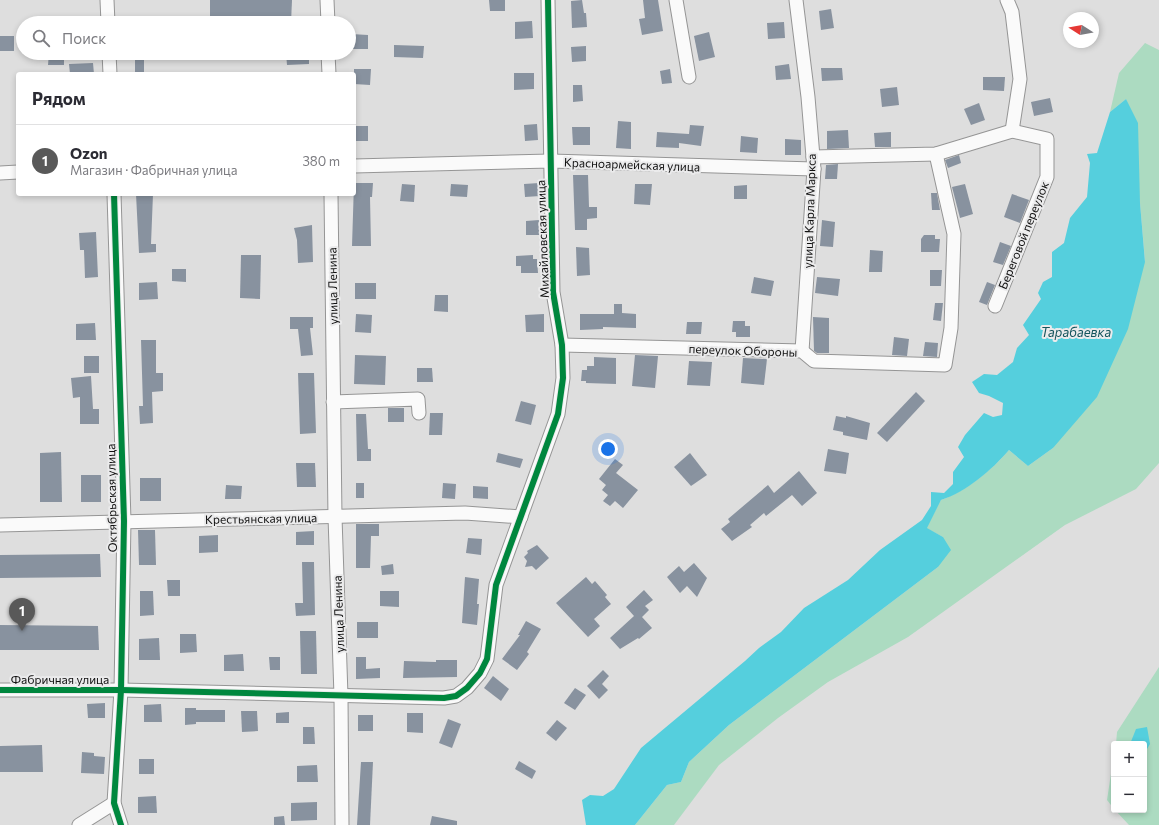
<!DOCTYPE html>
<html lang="ru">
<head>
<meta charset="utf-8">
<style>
	:root { --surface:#fff; --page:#f2f2f3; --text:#2b2b33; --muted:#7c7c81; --line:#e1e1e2; --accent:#595959 }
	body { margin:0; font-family:Commissioner,sans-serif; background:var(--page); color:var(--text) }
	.controls { position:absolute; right:12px; bottom:12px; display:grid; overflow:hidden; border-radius:4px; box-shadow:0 2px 6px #0003 }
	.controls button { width:36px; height:36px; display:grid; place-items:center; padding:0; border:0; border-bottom:1px solid var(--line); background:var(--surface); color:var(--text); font:20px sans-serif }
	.compass { position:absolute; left:1063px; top:12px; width:36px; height:36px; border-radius:50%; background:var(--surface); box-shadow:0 2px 6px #0003; rotate:281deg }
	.you { position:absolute; left:608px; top:449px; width:14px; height:14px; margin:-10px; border:3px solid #fff; border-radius:50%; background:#1a73e8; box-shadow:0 0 0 6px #1a73e833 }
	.badge { display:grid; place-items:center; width:26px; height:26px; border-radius:50%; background:var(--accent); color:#fff; font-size:13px; font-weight:700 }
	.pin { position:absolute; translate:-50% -33px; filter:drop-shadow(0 1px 2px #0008) }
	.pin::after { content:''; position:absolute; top:21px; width:14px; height:12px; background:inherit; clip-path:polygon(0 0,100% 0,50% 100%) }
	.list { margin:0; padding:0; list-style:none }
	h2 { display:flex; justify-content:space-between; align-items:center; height:52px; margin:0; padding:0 16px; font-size:17px }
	h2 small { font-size:13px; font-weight:400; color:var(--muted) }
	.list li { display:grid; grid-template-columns:26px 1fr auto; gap:12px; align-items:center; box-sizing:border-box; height:72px; padding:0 16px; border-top:1px solid var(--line) }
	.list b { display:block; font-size:15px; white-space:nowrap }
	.list p { margin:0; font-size:13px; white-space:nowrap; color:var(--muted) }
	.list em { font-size:13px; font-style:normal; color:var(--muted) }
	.icon { flex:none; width:22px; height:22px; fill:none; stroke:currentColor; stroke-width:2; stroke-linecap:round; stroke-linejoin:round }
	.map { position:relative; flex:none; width:1159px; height:825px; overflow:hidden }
	.search { position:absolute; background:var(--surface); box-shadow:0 2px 6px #0003; left:16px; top:16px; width:340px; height:44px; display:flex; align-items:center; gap:10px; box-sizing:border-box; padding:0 14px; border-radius:22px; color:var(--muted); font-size:15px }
	.panel { position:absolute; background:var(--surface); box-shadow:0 2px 6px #0003; left:16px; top:72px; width:340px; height:124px; border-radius:4px }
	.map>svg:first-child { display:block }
	.green { fill:#acdbc1 }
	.water { fill:#55cfdd }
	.building { fill:#88929f }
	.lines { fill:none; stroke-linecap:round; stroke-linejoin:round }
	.minor-casing { stroke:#959595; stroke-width:15 }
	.minor { stroke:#fafafa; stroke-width:13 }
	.cycleway-casing { stroke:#ebebec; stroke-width:8 }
	.cycleway { stroke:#00873e; stroke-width:6 }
	.labels { text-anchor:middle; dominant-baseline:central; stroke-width:4; stroke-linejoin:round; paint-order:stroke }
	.street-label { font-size:12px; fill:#111; stroke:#ebebec }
	.water-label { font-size:13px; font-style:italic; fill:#15555d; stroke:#ebebec }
</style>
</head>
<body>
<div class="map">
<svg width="1159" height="825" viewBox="0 0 1159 825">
	<rect width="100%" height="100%" fill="#dedede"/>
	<g class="green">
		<path d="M1145,43L1159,50V463L1136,489L1065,525L908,637L828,682L778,718L719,765L674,825H635L667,785L681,782L689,762L729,725L938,567L943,537L926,528L941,500C965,492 993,469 1009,450L1028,466L1053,448L1145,261L1140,203L1126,99L1110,112L1119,73Z"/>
		<path d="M1159,667V825H1129L1115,810H1144V744H1116L1117,732Z"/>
		<path d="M1114,754V809L1107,800Z"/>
	</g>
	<g class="water">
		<path d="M1126,99L1138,123L1140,203L1145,262L1128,329L1097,397L1053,448L1028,466L1009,450C992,470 966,492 941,500L927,528L943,537L951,550L938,567L729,725L689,762L681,782L667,785L635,825H586L582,800L590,795L603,796L614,789L641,748L745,661L759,648L781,632L804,608L848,580L880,550L922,520L931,506V492L944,493L953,484V472L964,457L958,447L965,435L984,413L993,417L1002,415L1003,403L989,396L979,393L972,382L984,374L997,375L1013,362L1017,348L1029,335L1023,325L1041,299L1038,293L1043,282L1052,277V252L1064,243L1070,218L1087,197L1090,163L1087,154L1097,153L1110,112Z"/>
		<path d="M1147,727L1150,744L1144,754V744H1130L1136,729Z"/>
	</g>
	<g class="building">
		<path d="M210,0H292L291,23H210Z"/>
		<path d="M489,0H505V11H490Z"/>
		<path d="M582,0L584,13H586L587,27L572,28L571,1Z"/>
		<path d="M643,0H658L663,31L642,35L639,19L645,18Z"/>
		<path d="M831,9L834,28L821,30L819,11Z"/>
		<path d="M532,21L533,38L515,39V22Z"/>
		<path d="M784,22L785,38L768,39L767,23Z"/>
		<path d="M709,32L715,57L699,61L694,36Z"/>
		<path d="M351,34L368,35V49H350Z"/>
		<rect x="0" y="36" width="14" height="15"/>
		<path d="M394,45L424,46L423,58L394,57Z"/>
		<path d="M586,46V61L572,62L571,47Z"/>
		<path d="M49,53H64V65H48Z"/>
		<path d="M286,53H309V64L287,65Z"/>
		<path d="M135,56L144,57V74H135Z"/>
		<path d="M93,63L94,74H70L69,64Z"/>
		<path d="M789,64L791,79L776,80L775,66Z"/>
		<path d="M821,68H842L843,80L822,81Z"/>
		<path d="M354,69H371L370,85L354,84Z"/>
		<path d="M670,69L672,83L662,84L660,71Z"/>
		<path d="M514,73H534V89L514,90Z"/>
		<path d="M983,77H1005L1004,91L983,90Z"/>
		<path d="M573,85H582L583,101L573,102Z"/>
		<path d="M897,87L899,105L882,107L880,89Z"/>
		<path d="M1050,98L1053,112L1034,116L1031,102Z"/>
		<path d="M979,103L985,120L971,125L964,109Z"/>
		<path d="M618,121L631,122V149L616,148Z"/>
		<path d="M537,124L538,140L525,141L524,125Z"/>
		<path d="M690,125L704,126L701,146L679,143V148L656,147L657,132L689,134Z"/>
		<rect x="354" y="126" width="14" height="15"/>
		<path d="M572,127H590V145H573Z"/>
		<path d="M848,130L849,148L827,149V131Z"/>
		<path d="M891,132V147H875L874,133Z"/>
		<path d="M741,136L758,138L757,153L740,152Z"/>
		<path d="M785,139L801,140V155H785Z"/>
		<path d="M959,155L961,163L948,168L945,160Z"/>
		<path d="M838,164L837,179H825L826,165Z"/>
		<path d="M573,175H588L589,207H597V218L587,219V230H575Z"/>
		<path d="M354,183H373L372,197H370L371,246H352Z"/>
		<path d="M539,183L540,196L525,197L524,184Z"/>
		<path d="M402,184L415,185L414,202L400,201Z"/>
		<path d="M451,184L468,185L467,197L450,196Z"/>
		<path d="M635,184H652L650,205L634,204Z"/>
		<path d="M965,184L973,214L960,218L952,187Z"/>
		<path d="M747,185V199H734V186Z"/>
		<path d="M931,193H937L940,210H932Z"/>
		<path d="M136,194H153L151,244H156V252L139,253Z"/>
		<path d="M1012,194L1029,200L1020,223L1004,217Z"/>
		<path d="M539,220L540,235H526V221Z"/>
		<path d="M822,220L835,222L833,247L820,246Z"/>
		<path d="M312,225L313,262L298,263L297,240L294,228Z"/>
		<path d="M96,232L98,277L85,278L84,250H80L79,233Z"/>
		<path d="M924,235H935V239H940L939,252H921V239Z"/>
		<path d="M1000,242L1011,246L1003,265L993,262Z"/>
		<path d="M576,247L589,248L590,275L577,276Z"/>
		<path d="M870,250L883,251L882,272H869Z"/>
		<path d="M241,255H261L260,299L240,298Z"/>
		<path d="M533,255V259H537L538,273H521V266H516V256Z"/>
		<path d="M172,269H186V282L172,281Z"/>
		<path d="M930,270H942L941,286H930Z"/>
		<path d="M754,277L774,281L771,296L751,293Z"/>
		<path d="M817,277L840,279L838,296L815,293Z"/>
		<path d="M157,282L158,299L139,300V283Z"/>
		<path d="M987,282L995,285L987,305L979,302Z"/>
		<rect x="355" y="283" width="21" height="16"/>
		<path d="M435,295H448V312L434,311Z"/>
		<path d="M935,303H943L941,321L933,320Z"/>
		<path d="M614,304H622V313L636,314V328L603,327V329L580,330V314H614Z"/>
		<path d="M356,314L372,315L371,333L355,332Z"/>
		<path d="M544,314V332H526L525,315Z"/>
		<path d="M290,317H313V328H310L313,355L301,356L298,329H290Z"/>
		<path d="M813,317L829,318V353H817L814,351Z"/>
		<path d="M733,321H745V326H750V337H736V332H732Z"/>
		<path d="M687,322H702L701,334H686Z"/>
		<path d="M95,323L96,340H76V324Z"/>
		<path d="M894,337L909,339L907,356L892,355Z"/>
		<path d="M141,340H156V373H163V391L152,392L153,423L140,424L139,406H143Z"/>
		<path d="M925,342L938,343L937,357L923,356Z"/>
		<path d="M355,355L386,356L385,385L354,384Z"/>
		<path d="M635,355L658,356L655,388L632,386Z"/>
		<rect x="84" y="356" width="15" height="17"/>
		<path d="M594,357L616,358V384L586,383V381H581L582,370H587V366H594Z"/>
		<path d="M743,358L767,359L764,385L741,383Z"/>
		<path d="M689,361L712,362L710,386L687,385Z"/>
		<path d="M417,368H432L433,382H417Z"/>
		<path d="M298,373H314L316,433L300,434Z"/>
		<path d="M91,376L93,409H99V424H80V397L73,398L71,378Z"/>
		<path d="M916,392L925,401L887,442L877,433Z"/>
		<path d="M521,401L536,405L531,425L515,421Z"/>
		<rect x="388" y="408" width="16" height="14"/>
		<path d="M430,413H443L442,435H429Z"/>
		<path d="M356,414H366L368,449H371V461H357Z"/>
		<path d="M836,416L846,418V416L870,423L867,440L843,435V432L833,430Z"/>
		<path d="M828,449L849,453L846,474L824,471Z"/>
		<path d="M61,452L62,502H40V453Z"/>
		<path d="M498,453L523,459L520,468L496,462Z"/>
		<path d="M690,453L707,475L691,486L674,467Z"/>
		<path d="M615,459L623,465L616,473L638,490L623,508L615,501L610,506L603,501L608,495L602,490L606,485L599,479Z"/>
		<path d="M296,463H315L316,487H297Z"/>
		<path d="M799,471L817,493L802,506L792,495L766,516L764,513L750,525L752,527L732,541L721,529L730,522L728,519L768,485L774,493Z"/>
		<rect x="81" y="475" width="20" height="27"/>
		<rect x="140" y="478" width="21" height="23"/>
		<rect x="356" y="483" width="8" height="15"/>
		<path d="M443,483L456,484L455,499L442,498Z"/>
		<path d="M226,485L242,486L241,499H225Z"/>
		<path d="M473,486L488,487V499L473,498Z"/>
		<path d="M356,524H379V536H371L370,568H356Z"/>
		<path d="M138,530H155L156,565H139Z"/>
		<path d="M314,531V545H296V532Z"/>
		<path d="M218,535V552L199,553V536Z"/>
		<path d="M468,538L482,539L481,555L466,553Z"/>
		<path d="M537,545L549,558L536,570L532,566L525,567L527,561L524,557L528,553L527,551Z"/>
		<path d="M100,554L101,577L0,578V555Z"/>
		<path d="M302,562H314L315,615L296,616L295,603H303Z"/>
		<path d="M694,563L707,578L697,597L687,586L680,593L667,577L679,566L684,572Z"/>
		<path d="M393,564L394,574L382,575L381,566Z"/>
		<path d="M465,577L479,579L477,604H479L477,625L462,623Z"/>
		<path d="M586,577L592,584L595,581L607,595L605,597L611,604L594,619L600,626L588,637L556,603Z"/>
		<path d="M167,580H180V596H168Z"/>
		<path d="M644,590L653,600L645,606L649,610L642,617L652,628L639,639L638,638L620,649L610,638L634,616L626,607Z"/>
		<path d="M140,591H153L154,615L140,616Z"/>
		<path d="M380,591H399V607L380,606Z"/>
		<path d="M526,621L541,629L527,652L529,654L517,670L502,659L520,635H518Z"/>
		<rect x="357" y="622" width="21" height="16"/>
		<path d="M0,625L98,626L99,650H0Z"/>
		<path d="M300,631H316L317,674H301Z"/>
		<path d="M180,634H196L197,652L180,653Z"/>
		<path d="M159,638L160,660H139V639Z"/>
		<path d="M243,654L244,671H224V655Z"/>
		<path d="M269,657H280V670H270Z"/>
		<path d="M356,657H366V669L380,668V678L356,679Z"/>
		<path d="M436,660H457V677L403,678L404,661L436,662Z"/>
		<path d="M603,670L609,676L602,684L608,690L599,699L587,686Z"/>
		<path d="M493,676L509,689L501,701L484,688Z"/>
		<path d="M575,688L586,695L575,710L564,703Z"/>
		<path d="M105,703V718H88L87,704Z"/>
		<path d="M161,704L162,722H144V705Z"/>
		<path d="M185,708H196V710H225V722H196V724L185,725Z"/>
		<path d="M241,711H257L258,731L242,732Z"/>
		<path d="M289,712V723H276V713Z"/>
		<path d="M407,713H423V733L407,732Z"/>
		<rect x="358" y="715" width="15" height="16"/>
		<path d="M448,719L461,724L452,748L439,743Z"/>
		<path d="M557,720L567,728L556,741L546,733Z"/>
		<path d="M303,727H314L315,744H303Z"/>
		<path d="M42,745L43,772H0V746Z"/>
		<path d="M82,752L94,753V756L105,757L104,774L81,773Z"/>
		<rect x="139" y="759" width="15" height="15"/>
		<path d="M519,761L536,771L532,779L515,769Z"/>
		<path d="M361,762H373L370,825H357Z"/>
		<path d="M317,765L318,782H297V766Z"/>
		<path d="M156,796L157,813H138V797Z"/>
		<path d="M317,802V820L291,821V803Z"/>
		<path d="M284,816L285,825H274V817Z"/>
		<path d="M432,816L457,821V825H430Z"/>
	</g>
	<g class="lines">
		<g class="minor-casing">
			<g id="minor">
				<path d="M107,0L108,23"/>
				<path d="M327,0L328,23"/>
				<path d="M676,0L689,77"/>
				<path d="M796,0L808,97L814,169L802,351"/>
				<path d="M1007,0L1012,12L1020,79L1012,131"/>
				<path d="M109,53L110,74"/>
				<path d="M328,53L329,74"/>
				<path d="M813,157L936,154L1012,131L1047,139V177L995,306"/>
				<path d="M354,166L551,161L814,169"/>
				<path d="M0,173L18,172"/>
				<path d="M114,194L124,521L121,690L114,803L121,825"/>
				<path d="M331,194L335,517L341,696L342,825"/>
				<path d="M562,345L802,351L814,361L945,365L951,328L954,234L936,154"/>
				<path d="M333,402L418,399L419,413"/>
				<path d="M0,525L465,513L521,517"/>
				<path d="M0,690H121L444,698L456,696L467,688L480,673L487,659L496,585L558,414L563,378L562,345L553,292L548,0"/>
				<path d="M79,825L114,803"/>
			</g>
		</g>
		<use href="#minor" class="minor"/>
		<g class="cycleway-casing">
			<g id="cycleway">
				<path d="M114,194L124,521L121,690L114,803L121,825"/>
				<path d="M0,690H121L444,698L456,696L467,688L480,673L487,659L496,585L558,414L563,378L562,345L553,292L548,0"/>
			</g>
		</g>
		<use href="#cycleway" class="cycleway"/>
	</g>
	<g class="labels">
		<g class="street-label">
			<text transform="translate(632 164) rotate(2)">Красноармейская улица</text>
			<text transform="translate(809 211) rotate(-88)">улица Карла Маркса</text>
			<text transform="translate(1023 235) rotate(-68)">Береговой переулок</text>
			<text transform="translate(542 239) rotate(-92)">Михайловская улица</text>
			<text transform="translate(332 286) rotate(-91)">улица Ленина</text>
			<text transform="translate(743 350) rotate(2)">переулок Обороны</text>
			<text transform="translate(111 498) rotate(-91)">Октябрьская улица</text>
			<text transform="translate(261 518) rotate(-1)">Крестьянская улица</text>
			<text transform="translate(338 614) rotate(-92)">улица Ленина</text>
			<text x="60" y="679">Фабричная улица</text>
		</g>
		<g class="water-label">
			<text x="1076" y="332">Тарабаевка</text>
		</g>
	</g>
</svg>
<div class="controls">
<button>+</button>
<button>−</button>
</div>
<svg class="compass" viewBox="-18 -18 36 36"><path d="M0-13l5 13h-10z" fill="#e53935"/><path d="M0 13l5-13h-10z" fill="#7c7c81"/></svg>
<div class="you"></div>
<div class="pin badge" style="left:22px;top:631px">1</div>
<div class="search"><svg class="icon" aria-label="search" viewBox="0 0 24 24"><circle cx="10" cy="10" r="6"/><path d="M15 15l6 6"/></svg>Поиск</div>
<section class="panel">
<h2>Рядом<small></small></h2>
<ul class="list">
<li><span class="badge">1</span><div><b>Ozon</b><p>Магазин · Фабричная улица</p></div><em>380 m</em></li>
</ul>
</section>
</div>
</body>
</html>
